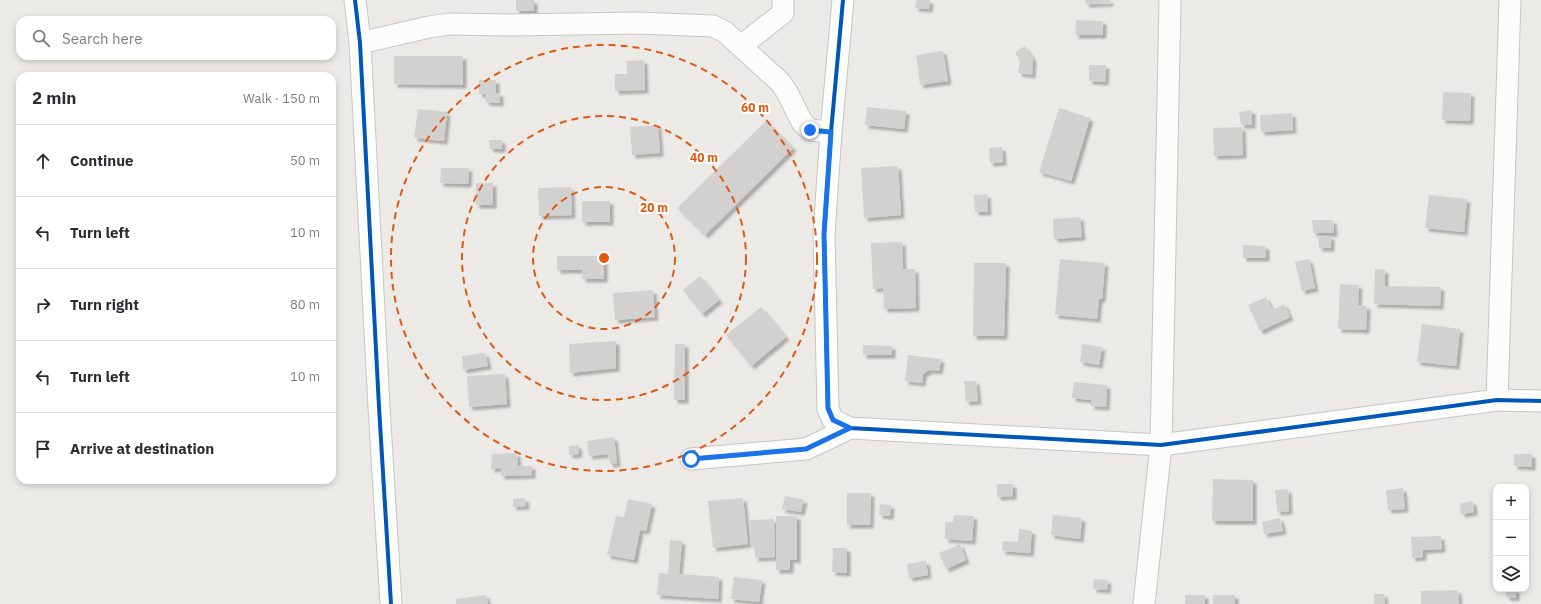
<!DOCTYPE html>
<html lang="en">
<head>
<meta charset="utf-8">
<style>
	:root { --surface:#fff; --page:#f7f7f7; --text:#2b2b33; --muted:#7c7c81; --line:#e1e1e2 }
	body { margin:0; font-family:"IBM Plex Sans",sans-serif; background:var(--page); color:var(--text) }
	.controls { position:absolute; right:12px; bottom:12px; display:grid; overflow:hidden; border-radius:8px; box-shadow:0 2px 6px #0003 }
	.controls button { width:36px; height:36px; display:grid; place-items:center; padding:0; border:0; border-bottom:1px solid var(--line); background:var(--surface); color:var(--text); font:20px sans-serif }
	.stop { position:absolute; width:12px; height:12px; margin:-9px; border:3px solid #1a73e8; border-radius:50%; background:#fff }
	.stop.end { background:#1a73e8; border-color:#fff; box-shadow:0 1px 4px #0008 }
	.list { margin:0; padding:0; list-style:none }
	h2 { display:flex; justify-content:space-between; align-items:center; height:52px; margin:0; padding:0 16px; font-size:17px }
	h2 small { font-size:13px; font-weight:400; color:var(--muted) }
	.list li { display:grid; grid-template-columns:26px 1fr auto; gap:12px; align-items:center; box-sizing:border-box; height:72px; padding:0 16px; border-top:1px solid var(--line) }
	.list b { display:block; font-size:15px; white-space:nowrap }
	.list em { font-size:13px; font-style:normal; color:var(--muted) }
	.icon { flex:none; width:22px; height:22px; fill:none; stroke:currentColor; stroke-width:2; stroke-linecap:round; stroke-linejoin:round }
	.map { position:relative; flex:none; width:1541px; height:604px; overflow:hidden }
	.search { position:absolute; background:var(--surface); box-shadow:0 2px 6px #0003; left:16px; top:16px; width:320px; height:44px; display:flex; align-items:center; gap:10px; box-sizing:border-box; padding:0 14px; border-radius:12px; color:var(--muted); font-size:15px }
	.panel { position:absolute; background:var(--surface); box-shadow:0 2px 6px #0003; left:16px; top:72px; width:320px; height:412px; border-radius:12px }
	.map>svg:first-child { display:block }
	.building { fill:#d2d1cf; filter:url(#shadow) }
	.lines { fill:none; stroke-linecap:round; stroke-linejoin:round }
	.minor-casing { stroke:#c7c6c6; stroke-width:23 }
	.minor { stroke:#fcfcfb; stroke-width:21 }
	.cycleway-casing { stroke:#fff; stroke-width:6 }
	.cycleway { stroke:#0057b8; stroke-width:4 }
	.route { stroke:#1a73e8; stroke-width:5 }
	.ring { fill:none; stroke:#e15910; stroke-width:2; stroke-dasharray:7 5 }
	.centre { fill:#e15910; stroke:#fff; stroke-width:2 }
	.ring-label { font-size:12px; text-anchor:middle; font-weight:bold; fill:#e15910; stroke:#fff; stroke-width:4; stroke-linejoin:round; paint-order:stroke }
</style>
</head>
<body>
<div class="map">
<svg width="1541" height="604" viewBox="0 0 1541 604">
	<defs>
		<filter id="shadow"><feDropShadow dx="3.5" dy="3.5" stdDeviation="1" flood-color="#0004"/></filter>
	</defs>
	<rect width="100%" height="100%" fill="#ebeae6"/>
	<g class="building">
		<rect x="516" y="0" width="18" height="11"/>
		<path d="M916,0H930L929,9L915,8Z"/>
		<path d="M1085,0H1110V3L1086,4Z"/>
		<path d="M1076,20L1103,21V35H1075Z"/>
		<path d="M1025,46L1033,59L1032,75L1018,73L1020,61L1015,52Z"/>
		<path d="M943,51L948,81L920,85L916,55Z"/>
		<path d="M394,56H463V85L394,84Z"/>
		<path d="M644,60L645,90L615,91V74H627L626,61Z"/>
		<path d="M1089,65H1106L1105,82L1089,81Z"/>
		<path d="M479,80H496V93H500V103L485,102L486,94H479Z"/>
		<path d="M1443,92L1471,93L1470,121L1442,120Z"/>
		<path d="M867,107L906,111L904,129L865,125Z"/>
		<path d="M1059,108L1090,118L1071,181L1039,172Z"/>
		<path d="M418,109L447,112L444,141L414,138Z"/>
		<path d="M1252,110V125H1241L1239,112Z"/>
		<path d="M1292,113L1293,130L1261,132L1260,115Z"/>
		<path d="M766,121L793,148L705,235L677,208Z"/>
		<path d="M658,125L660,153L632,155L630,127Z"/>
		<path d="M1242,127L1243,155L1214,156L1213,128Z"/>
		<path d="M489,140H502V149H490Z"/>
		<path d="M1002,147L1003,162L990,163L989,148Z"/>
		<path d="M898,166L901,215L864,218L861,168Z"/>
		<path d="M441,168H469L468,184L440,183Z"/>
		<rect x="476" y="183" width="17" height="22"/>
		<path d="M571,187L572,215L539,216L538,188Z"/>
		<path d="M987,194L988,212H975L974,195Z"/>
		<path d="M1429,195L1467,199L1464,232L1425,228Z"/>
		<rect x="582" y="201" width="28" height="21"/>
		<path d="M1080,217L1082,237L1054,239L1053,219Z"/>
		<path d="M1312,220H1333L1334,233H1313Z"/>
		<path d="M1331,236V248H1319L1318,237Z"/>
		<path d="M902,242L903,269H915L916,308L884,309L883,288L873,289L871,243Z"/>
		<path d="M1243,245L1266,246V258H1243Z"/>
		<path d="M557,256H604V279H582L583,270H557Z"/>
		<path d="M1060,259L1105,263L1102,299H1099L1097,319L1055,315Z"/>
		<path d="M1309,259L1315,288L1302,291L1295,262Z"/>
		<path d="M974,263H1006L1004,336H973Z"/>
		<path d="M1375,269L1385,270V286L1441,287L1440,306L1374,304Z"/>
		<path d="M700,276L719,300L702,314L683,290Z"/>
		<path d="M1340,284L1359,285L1358,305L1367,306L1366,330L1338,329Z"/>
		<path d="M653,290L655,317L615,320L613,293Z"/>
		<path d="M1266,297L1272,310L1284,304L1290,317L1260,331L1248,305Z"/>
		<path d="M761,307L786,337L751,366L726,335Z"/>
		<path d="M1422,324L1460,329L1456,366L1417,362Z"/>
		<path d="M616,341V368L570,373L569,344Z"/>
		<path d="M675,344H685V400H674Z"/>
		<path d="M1082,344L1102,347L1099,365L1080,362Z"/>
		<path d="M863,345L892,346V355H863Z"/>
		<path d="M485,353L488,366L463,370L462,356Z"/>
		<path d="M908,355L941,359L939,371L929,370L923,374L922,383L905,381Z"/>
		<path d="M505,374L507,404L469,407L467,376Z"/>
		<path d="M964,381H976L978,401L966,402Z"/>
		<path d="M1074,382L1107,385L1106,407L1091,406V400L1072,398Z"/>
		<path d="M614,437L617,463L610,464L608,454L589,456L587,441Z"/>
		<path d="M578,445L579,454L569,455V446Z"/>
		<path d="M517,453L518,466H532V475L501,476V468L491,469L492,454Z"/>
		<path d="M1514,454H1532V467L1514,466Z"/>
		<path d="M1213,479L1253,480V521H1212Z"/>
		<path d="M997,484H1013V496L997,497Z"/>
		<path d="M1403,488L1405,509L1388,510L1386,490Z"/>
		<path d="M1288,489L1289,511L1277,512L1275,490Z"/>
		<path d="M847,493H871L870,525H847Z"/>
		<path d="M785,496L804,500L801,512L782,509Z"/>
		<path d="M525,498L526,506L513,507V499Z"/>
		<path d="M743,498L748,544L713,548L708,501Z"/>
		<path d="M628,499L652,504L646,531L640,530L634,560L607,555L616,516L624,517Z"/>
		<path d="M1473,501L1474,512L1461,514L1460,503Z"/>
		<path d="M880,504L891,505L890,516L879,515Z"/>
		<path d="M954,515L974,516L972,541L945,539V522H953Z"/>
		<path d="M1053,515L1082,518L1080,539L1051,535Z"/>
		<path d="M776,516H797V560L790,559V570H776Z"/>
		<path d="M1280,518L1283,531L1264,534L1262,522Z"/>
		<path d="M774,519L775,557L755,558V546H751L750,520Z"/>
		<path d="M1019,529L1032,531L1030,553L1002,551L1003,541L1018,542Z"/>
		<path d="M1441,536L1442,549L1423,550V557L1412,558L1411,537Z"/>
		<path d="M670,540L682,541L679,574L719,577L718,599L657,595L659,573L668,574Z"/>
		<path d="M960,544L966,560L946,569L939,553Z"/>
		<path d="M833,548H847V573L832,572Z"/>
		<path d="M926,561L928,575L909,578L907,564Z"/>
		<path d="M734,577L762,580L759,602L731,599Z"/>
		<path d="M1094,579L1108,580L1107,590L1093,589Z"/>
		<path d="M1506,589H1516V598L1506,597Z"/>
		<path d="M1458,590L1459,604H1421V591Z"/>
		<path d="M1374,594H1384L1385,604H1374Z"/>
		<path d="M486,595L488,604H456V599Z"/>
		<rect x="1185" y="595" width="20" height="9"/>
		<rect x="1213" y="595" width="22" height="9"/>
	</g>
	<g class="lines">
		<g class="minor-casing">
			<g id="minor">
				<path d="M355,0L360,43L379,407L391,604"/>
				<path d="M843,0L831,132L824,234L828,409L833,420L850,428L1161,445L1497,400L1541,401"/>
				<path d="M360,43L429,27L449,24L512,25L638,23L713,26L725,32L780,82L787,92L802,122L810,130L831,132"/>
				<path d="M741,46L783,13V0"/>
				<path d="M1497,400L1510,0"/>
				<path d="M691,459L806,449L850,428"/>
				<path d="M1144,604L1161,445L1170,0"/>
			</g>
		</g>
		<use href="#minor" class="minor"/>
		<g class="cycleway-casing">
			<g id="cycleway">
				<path d="M355,0L360,43L379,407L391,604"/>
				<path d="M843,0L831,132L824,234L828,409L833,420L850,428L1161,445L1497,400L1541,401"/>
			</g>
		</g>
		<use href="#cycleway" class="cycleway"/>
	</g>
	<g class="lines">
		<path class="route" d="M691,459L806,449L850,428L833,420L828,408L824,234L831,132L810,130"/>
	</g>
	<g class="ring">
		<circle cx="604" cy="258" r="71"/>
		<circle cx="604" cy="258" r="142"/>
		<circle cx="604" cy="258" r="213"/>
	</g>
	<circle cx="604" cy="258" r="6" class="centre"/>
	<g class="ring-label">
		<text x="755" y="112">60 m</text>
		<text x="704" y="162">40 m</text>
		<text x="654" y="212">20 m</text>
	</g>
</svg>
<div class="controls">
<button>+</button>
<button>−</button>
<button><svg class="icon" aria-label="layers" viewBox="0 0 24 24"><path d="M12 4l9 5-9 5-9-5zM3 14l9 5 9-5"/></svg></button>
</div>
<div class="stop" style="left:691px;top:459px"></div>
<div class="stop end" style="left:810px;top:130px"></div>
<div class="search"><svg class="icon" aria-label="search" viewBox="0 0 24 24"><circle cx="10" cy="10" r="6"/><path d="M15 15l6 6"/></svg>Search here</div>
<section class="panel">
<h2>2 min<small>Walk · 150 m</small></h2>
<ul class="list">
<li><svg class="icon" aria-label="ahead" viewBox="0 0 24 24"><path d="M12 20V5M6 11l6-6 6 6"/></svg><div><b>Continue</b></div><em>50 m</em></li>
<li><svg class="icon" aria-label="left" viewBox="0 0 24 24"><path d="M17 20v-9H6M10 6l-5 5 5 5"/></svg><div><b>Turn left</b></div><em>10 m</em></li>
<li><svg class="icon" aria-label="right" viewBox="0 0 24 24"><path d="M7 20v-9h11M14 6l5 5-5 5"/></svg><div><b>Turn right</b></div><em>80 m</em></li>
<li><svg class="icon" aria-label="left" viewBox="0 0 24 24"><path d="M17 20v-9H6M10 6l-5 5 5 5"/></svg><div><b>Turn left</b></div><em>10 m</em></li>
<li><svg class="icon" aria-label="arrive" viewBox="0 0 24 24"><path d="M6 21V4h12l-3 4 3 4H6"/></svg><div><b>Arrive at destination</b></div></li>
</ul>
</section>
</div>
</body>
</html>
